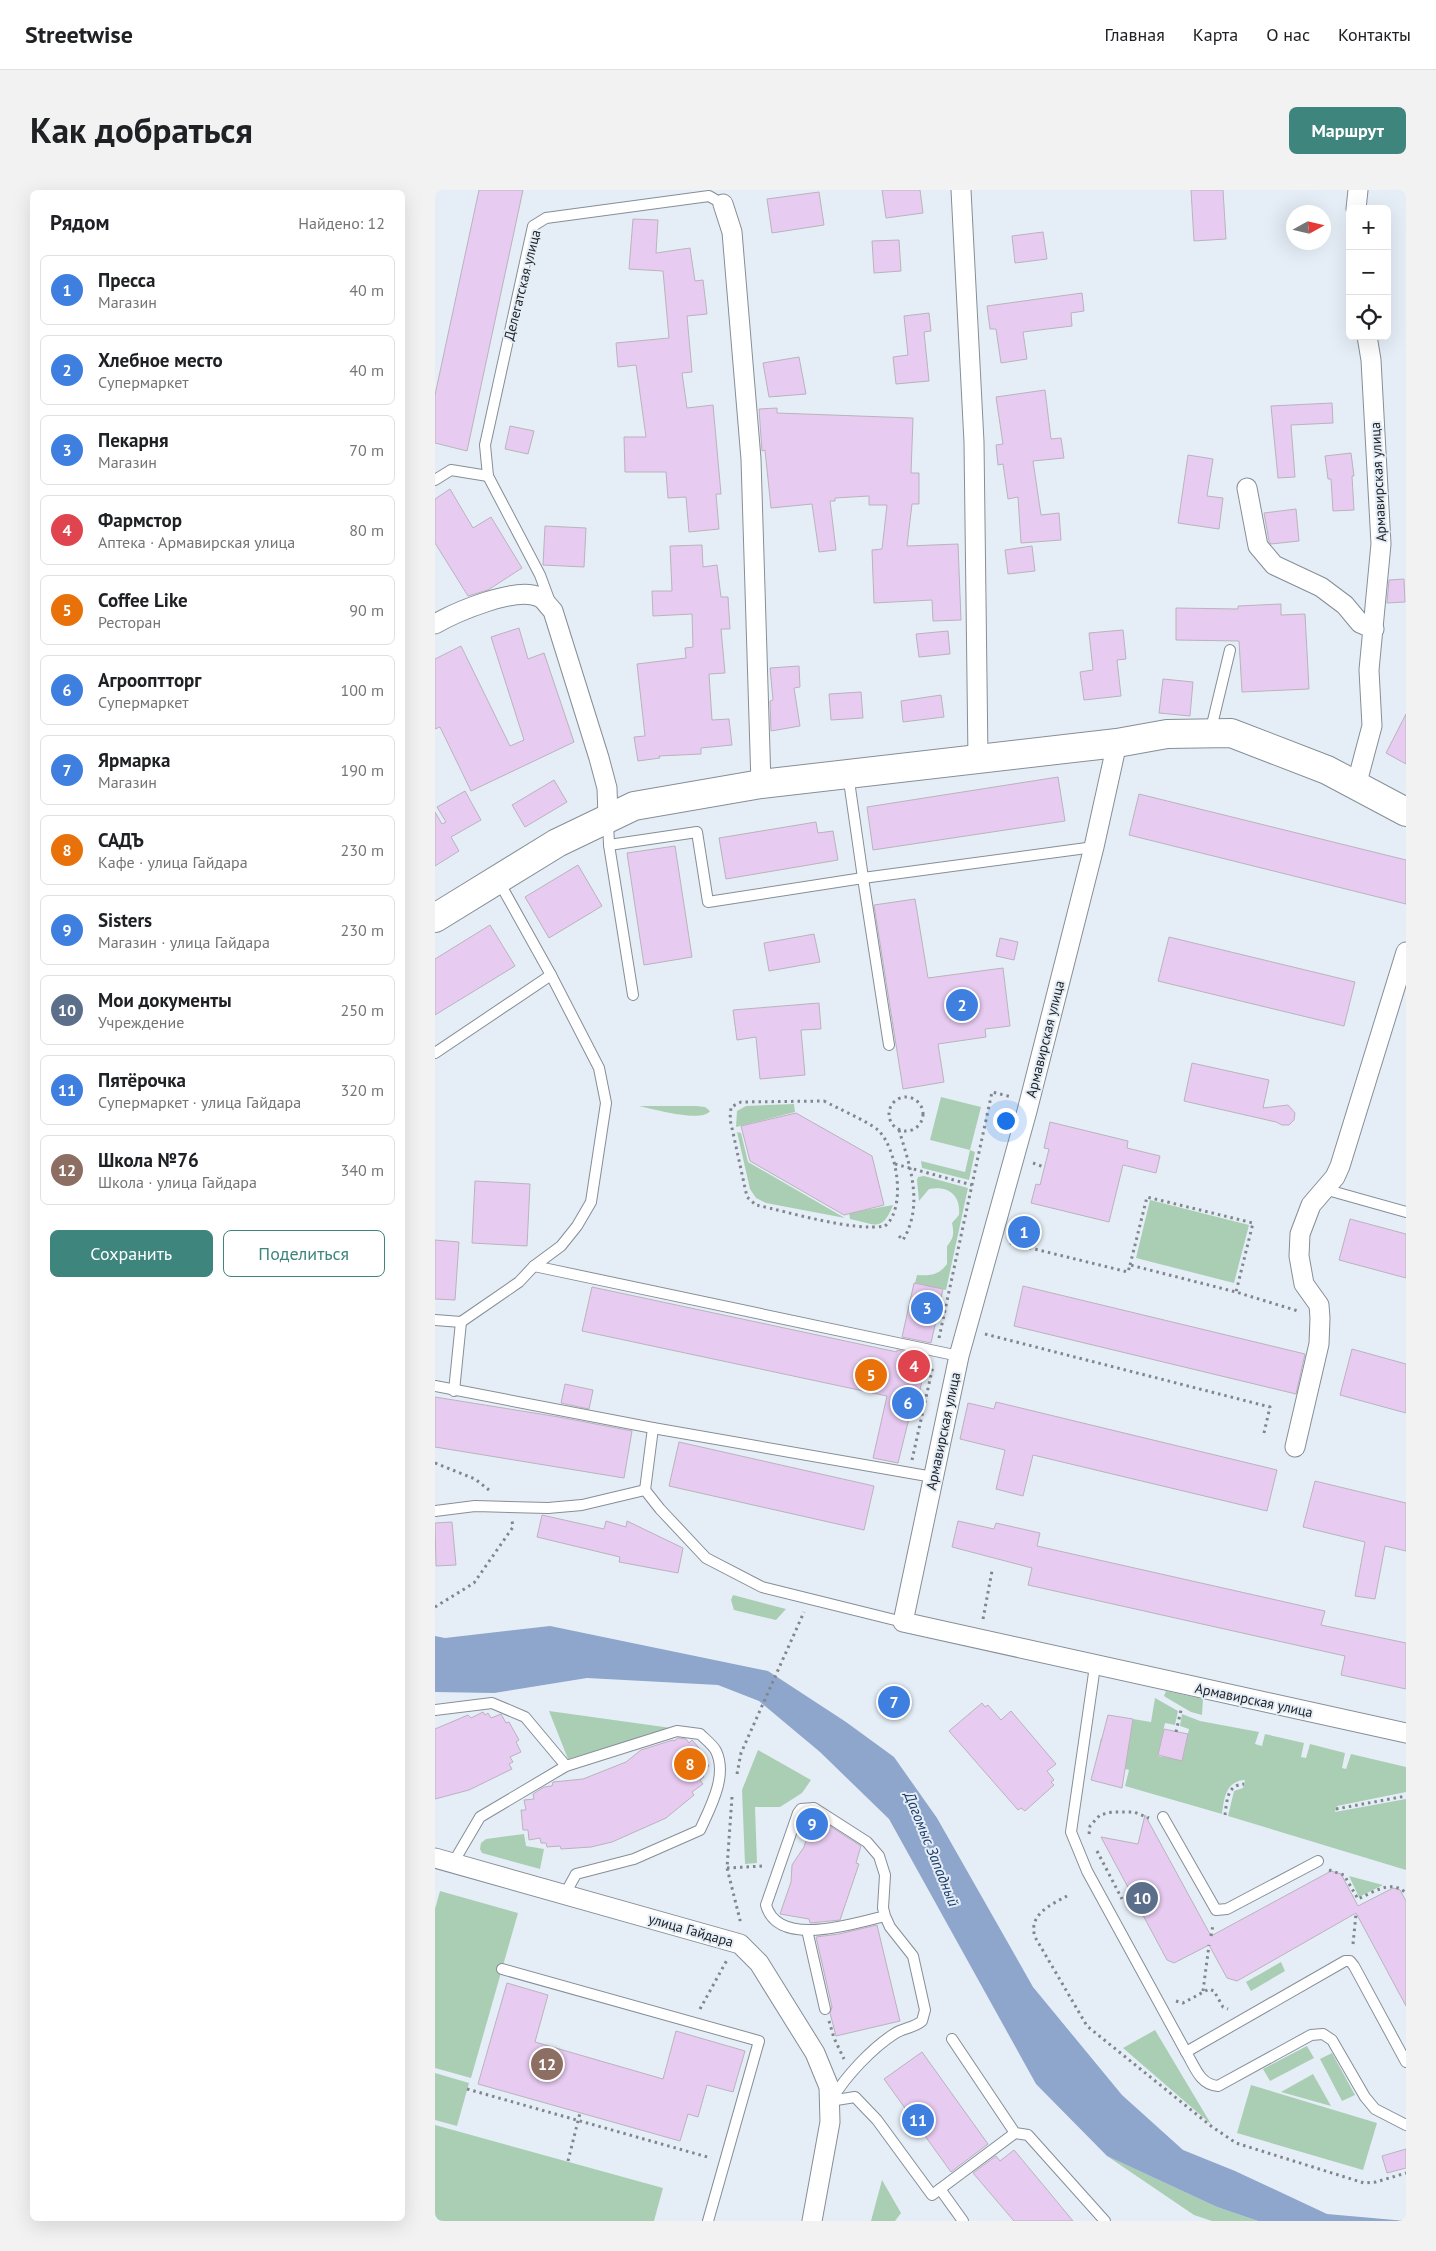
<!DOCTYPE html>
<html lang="ru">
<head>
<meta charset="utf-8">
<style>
	:root { --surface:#fff; --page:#f2f2f2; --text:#202124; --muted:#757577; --line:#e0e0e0; --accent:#3e857e }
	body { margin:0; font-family:"PT Sans",sans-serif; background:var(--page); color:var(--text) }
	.controls { position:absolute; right:15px; top:15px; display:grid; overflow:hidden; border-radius:8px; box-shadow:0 5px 20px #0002 }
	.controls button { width:45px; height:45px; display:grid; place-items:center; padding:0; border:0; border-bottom:1px solid var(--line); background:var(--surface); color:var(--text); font:25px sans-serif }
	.compass { position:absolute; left:851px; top:15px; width:45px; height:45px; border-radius:50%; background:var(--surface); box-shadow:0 5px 20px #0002; rotate:82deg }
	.you { position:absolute; left:570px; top:930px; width:18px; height:18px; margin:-12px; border:4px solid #fff; border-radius:50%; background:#1a73e8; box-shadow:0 0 0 8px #1a73e833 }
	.badge { display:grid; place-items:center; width:32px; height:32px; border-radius:50%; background:var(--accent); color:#fff; font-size:16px; font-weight:700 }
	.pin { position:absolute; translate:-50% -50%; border:2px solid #fff; box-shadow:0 1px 5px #0006 }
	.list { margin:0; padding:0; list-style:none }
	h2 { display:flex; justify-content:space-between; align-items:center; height:65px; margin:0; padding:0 20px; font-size:21px }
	h2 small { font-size:16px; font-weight:400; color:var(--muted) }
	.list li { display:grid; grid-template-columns:32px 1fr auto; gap:15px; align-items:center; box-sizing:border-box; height:70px; margin:0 10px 10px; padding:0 10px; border:1px solid var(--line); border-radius:8px }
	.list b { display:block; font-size:19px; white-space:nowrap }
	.list p { margin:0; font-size:16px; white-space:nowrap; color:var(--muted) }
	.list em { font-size:16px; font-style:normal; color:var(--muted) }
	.actions { display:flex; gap:10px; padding:15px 20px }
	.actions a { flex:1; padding:11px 0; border:1px solid var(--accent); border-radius:8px; text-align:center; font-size:18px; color:var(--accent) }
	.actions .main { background:var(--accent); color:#fff }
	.icon { flex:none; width:28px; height:28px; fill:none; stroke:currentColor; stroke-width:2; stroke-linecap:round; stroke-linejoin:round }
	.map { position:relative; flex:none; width:971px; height:2031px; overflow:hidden; border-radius:8px }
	header { display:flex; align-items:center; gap:30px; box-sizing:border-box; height:70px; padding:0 25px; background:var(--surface); border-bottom:1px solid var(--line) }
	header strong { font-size:24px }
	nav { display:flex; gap:28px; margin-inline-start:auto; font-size:18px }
	.intro { display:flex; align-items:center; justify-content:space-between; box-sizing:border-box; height:120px; padding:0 30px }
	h1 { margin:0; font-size:35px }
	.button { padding:12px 22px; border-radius:8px; background:var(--accent); color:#fff; font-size:18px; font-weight:700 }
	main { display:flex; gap:30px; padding:0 30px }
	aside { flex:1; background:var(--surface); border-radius:8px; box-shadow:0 5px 20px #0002 }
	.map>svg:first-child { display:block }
	.green { fill:#aaceb3 }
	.water { fill:#8ea6cb }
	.building { fill:#e7cbf1; stroke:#bab3bd }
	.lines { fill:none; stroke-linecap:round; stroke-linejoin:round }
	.lane-casing { stroke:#868e96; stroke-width:12 }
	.street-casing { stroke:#868e96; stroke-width:21 }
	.secondary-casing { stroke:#868e96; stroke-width:30 }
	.path { stroke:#80868c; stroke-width:3; stroke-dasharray:2.5 4; stroke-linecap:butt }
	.lane { stroke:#fff; stroke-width:10 }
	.street { stroke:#fff; stroke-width:19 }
	.secondary { stroke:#fff; stroke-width:28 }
	.labels { text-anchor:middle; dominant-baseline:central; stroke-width:4; stroke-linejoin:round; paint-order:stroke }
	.street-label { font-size:14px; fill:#222529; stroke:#e5eef7 }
	.water-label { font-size:15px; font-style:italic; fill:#1b3b6a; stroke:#e5eef7 }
</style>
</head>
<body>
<header>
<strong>Streetwise</strong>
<nav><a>Главная</a><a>Карта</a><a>О нас</a><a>Контакты</a></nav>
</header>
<div class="intro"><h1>Как добраться</h1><a class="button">Маршрут</a></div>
<main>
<aside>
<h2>Рядом<small>Найдено: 12</small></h2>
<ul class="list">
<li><span class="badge" style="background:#3f7fe0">1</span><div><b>Пресса</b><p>Магазин</p></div><em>40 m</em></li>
<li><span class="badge" style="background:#3f7fe0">2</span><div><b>Хлебное место</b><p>Супермаркет</p></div><em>40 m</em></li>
<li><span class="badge" style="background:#3f7fe0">3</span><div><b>Пекарня</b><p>Магазин</p></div><em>70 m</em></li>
<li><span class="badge" style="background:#e0444e">4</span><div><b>Фармстор</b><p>Аптека · Армавирская улица</p></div><em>80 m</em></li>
<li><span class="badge" style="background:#e8710a">5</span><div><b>Coffee Like</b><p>Ресторан</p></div><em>90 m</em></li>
<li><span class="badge" style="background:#3f7fe0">6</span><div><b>Агрооптторг</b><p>Супермаркет</p></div><em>100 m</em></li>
<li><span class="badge" style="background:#3f7fe0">7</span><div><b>Ярмарка</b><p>Магазин</p></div><em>190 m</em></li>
<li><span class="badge" style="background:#e8710a">8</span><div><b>САДЪ</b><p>Кафе · улица Гайдара</p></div><em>230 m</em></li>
<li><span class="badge" style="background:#3f7fe0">9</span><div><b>Sisters</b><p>Магазин · улица Гайдара</p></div><em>230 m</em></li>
<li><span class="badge" style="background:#5c6f8a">10</span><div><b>Мои документы</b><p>Учреждение</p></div><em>250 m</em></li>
<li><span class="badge" style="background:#3f7fe0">11</span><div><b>Пятёрочка</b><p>Супермаркет · улица Гайдара</p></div><em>320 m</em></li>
<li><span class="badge" style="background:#8d6e63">12</span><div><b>Школа №76</b><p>Школа · улица Гайдара</p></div><em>340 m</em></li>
</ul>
<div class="actions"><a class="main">Сохранить</a><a>Поделиться</a></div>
</aside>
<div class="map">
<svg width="971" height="2031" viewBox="0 0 971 2031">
	<rect width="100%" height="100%" fill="#e5eef7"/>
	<g class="green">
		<path d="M506,907L546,917L535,960L540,962L534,990L487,978L486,971L530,982L535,960L495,950Z"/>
		<path d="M359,914L360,922L301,937L302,921L311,916Z"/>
		<path d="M204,916H261L270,917L275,921C267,933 218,919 204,916Z"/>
		<path d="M302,942L306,943L313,972L410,1028L331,1013L321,1008L315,999Z"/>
		<path d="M489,986L533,998L511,1100L480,1093L482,1085C495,1086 504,1085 512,1074V1056C519,1048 519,1043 517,1033L524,1025C526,1005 513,995 494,999L484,1011L482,990L483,987Z"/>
		<path d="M715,1010L814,1035L799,1093L701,1068Z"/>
		<path d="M458,1015C447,1043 440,1034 415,1029L414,1023Z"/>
		<path d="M298,1405L351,1419L341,1430L299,1420L296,1410Z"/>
		<path d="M731,1501L768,1509L767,1525L756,1522L732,1508L729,1506Z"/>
		<path d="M720,1508L743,1521L740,1535L730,1533L723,1566L747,1570L754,1539L745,1536L747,1524L765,1531L824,1542L820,1554L827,1556L830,1544L869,1553L866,1567L871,1568L875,1554L910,1563L907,1578L911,1579L916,1564L971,1577V1602L902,1616L900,1622L971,1609V1680L793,1626L799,1601L808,1598L810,1590C791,1591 789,1608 787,1624L690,1596L694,1580L661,1571L666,1548L694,1552L698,1529L716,1532Z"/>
		<path d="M114,1521L236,1538L133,1569Z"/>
		<path d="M323,1560L376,1590L367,1603L345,1617H320L322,1673L310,1674L307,1600Z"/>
		<path d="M89,1644L91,1656L109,1659L105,1679L47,1663L45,1659L46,1653L51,1649Z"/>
		<path d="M914,1686L948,1695L924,1707Z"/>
		<path d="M5,1701L83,1723L36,1888L0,1878V1719Z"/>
		<path d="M846,1772L850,1781L816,1801L811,1792Z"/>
		<path d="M720,1840L776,1934L688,1858Z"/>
		<path d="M872,1856L879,1868L835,1891L828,1879Z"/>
		<path d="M897,1863L920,1905L907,1911L885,1869Z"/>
		<path d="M0,1883L34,1893L22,1936L0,1930Z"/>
		<path d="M878,1884L896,1916L846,1902Z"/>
		<path d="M816,1895L942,1933L928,1980L802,1943Z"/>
		<path d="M0,1935L228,1998L219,2031H0Z"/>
		<path d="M672,1966L782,2017L823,2031H777L759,2025Z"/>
		<path d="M447,1990L466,2023L460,2031H436Z"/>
	</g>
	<path class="water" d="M115,1436L333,1481L411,1532L459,1567L502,1628L598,1797L687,1905L748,1960L800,1981L892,2024L971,2031H823L782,2017L672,1966L601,1894L454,1629L385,1562L324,1511L283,1495L152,1488L59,1503L0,1502V1446L10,1448Z"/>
	<g class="building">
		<path d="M44,0H88L32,261L0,253V205Z"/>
		<path d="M447,0H485L488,23L451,28Z"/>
		<path d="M756,0H788L791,49L759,51Z"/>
		<path d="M384,2L389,35L337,43L332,9Z"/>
		<path d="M198,29L223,30L221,63L255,58L260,91L268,90L272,124L252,126L257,182L247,183L252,218L278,215L286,304H281L284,339L254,342L251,307L233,308L231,282H190L189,247H211L201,175L183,177L181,153L234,148L228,81L194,79Z"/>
		<path d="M608,42L612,69L580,73L577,46Z"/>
		<path d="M464,50L466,81L439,83L437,51Z"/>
		<path d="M647,103L649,121L636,123L637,136L588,142L592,169L566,173L561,139H555L552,116Z"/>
		<path d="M494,123L496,141L489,142L494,191L461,194L458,167L473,165L469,126Z"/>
		<path d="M364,167L371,204L334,207L328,173Z"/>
		<path d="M610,200L616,249L626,248L629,268L598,271L606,325L624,323L626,350L586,353L583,307L573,309L568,274L563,275L561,255L568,254L561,207Z"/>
		<path d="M897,213L898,233L856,235L860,287L843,288L836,216Z"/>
		<path d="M342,218V223L478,228L476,283H484V314H477L472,356L523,354L526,430L498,431L497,410L439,413L437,360L447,359L452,315H434V306L400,308V311H395L401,360L384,362L377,314L336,318L330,260L327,261L324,219Z"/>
		<path d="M75,236L99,241L93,264L70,259Z"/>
		<path d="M916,263L919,286H917L919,320L898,321L896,289H893L890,266Z"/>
		<path d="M753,265L778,269L772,306L788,308L784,339L743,333Z"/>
		<path d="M15,299L38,338L56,327L87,378L53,400L33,406L0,353V309Z"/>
		<path d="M861,319L864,351L836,354L834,351L829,323Z"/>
		<path d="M110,336L151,338L149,377L108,375Z"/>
		<path d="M267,355L268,377L282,375L286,407H293L295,439H286L290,483L274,484L277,530L294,529L297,555L266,558V564L224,566L225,568L203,571L199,547L210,546L202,474L251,468L250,458L258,457L257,424L218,426L217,401H237L235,356Z"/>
		<path d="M597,356L600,381L573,384L570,360Z"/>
		<path d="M969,389L970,412L952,413L954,390Z"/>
		<path d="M846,414V425L870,424L874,499L807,502L804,451L741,450V418L803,419V416Z"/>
		<path d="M84,438L93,469L109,463L139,552L36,601L5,537L0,539V469L26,456L75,556L89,550L56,447Z"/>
		<path d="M688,440L691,469L682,470L686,506L649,510L645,482L658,480L654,443Z"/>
		<path d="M513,441L515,464L484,467L481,444Z"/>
		<path d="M364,476L365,497L359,498L365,536L336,541L335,511L338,510L335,478Z"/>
		<path d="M728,489L758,492L755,526L724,523Z"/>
		<path d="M426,502L428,528L396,530L394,504Z"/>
		<path d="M506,505L509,527L468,532L466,511Z"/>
		<path d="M971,524V574L951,563Z"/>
		<path d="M623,587L630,631L438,660L432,617Z"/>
		<path d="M119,590L132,612L90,637L77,615Z"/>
		<path d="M30,601L46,630L16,647L24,661L0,676V622L7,634L11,632L2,617Z"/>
		<path d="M704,604L971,670V714L694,645Z"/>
		<path d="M381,632L383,643L398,641L403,670L291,689L284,648Z"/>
		<path d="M240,656L257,767L209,775L192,663Z"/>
		<path d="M143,675L167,716L114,748L90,707Z"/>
		<path d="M480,709L493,788L568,778L575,836L550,839L551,847L503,854L509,892L468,899L439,715Z"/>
		<path d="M55,735L80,776L0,825V769Z"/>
		<path d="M379,744L385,772L334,781L329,753Z"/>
		<path d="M734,747L920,792L909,836L723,791Z"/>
		<path d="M565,748L583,752L579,770L561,766Z"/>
		<path d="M384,813L386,839L366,840L370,885L325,889L321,847L302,850L298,820Z"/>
		<path d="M757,873L834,890L828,918L853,915L860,923L859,930L854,935H847L841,932L749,911Z"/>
		<path d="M361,923L437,966L449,1015L409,1025L315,971L306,936Z"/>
		<path d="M615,932L693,951L692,958L725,966L721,983L688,975L674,1032L596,1013L601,994L605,995L614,959L609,958Z"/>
		<path d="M40,991L95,994L92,1056L37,1053Z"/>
		<path d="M915,1029L971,1044V1088L904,1070Z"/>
		<path d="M0,1050L24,1052L20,1110L0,1109Z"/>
		<path d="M479,1093L508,1099L496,1153L467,1147Z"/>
		<path d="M588,1096L870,1164L861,1204L579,1136Z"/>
		<path d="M157,1097L462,1162V1160L493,1166L480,1221L476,1220L463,1273L438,1268L452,1206L147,1141Z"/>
		<path d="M917,1159L971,1174V1223L905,1205Z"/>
		<path d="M130,1194L158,1200L154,1219L126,1213Z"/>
		<path d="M0,1207L124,1227L197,1241L189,1288L0,1257Z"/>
		<path d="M561,1212L842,1280L832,1321L598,1265L588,1306L561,1299L570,1260L525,1249L533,1213L559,1219Z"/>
		<path d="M244,1252L439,1296L429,1340L234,1296Z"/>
		<path d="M880,1291L971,1313V1361L950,1356L940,1409L920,1406L930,1352L868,1337Z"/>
		<path d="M107,1325L169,1339L171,1331L191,1337L192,1331L248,1358L243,1383L184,1372L185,1367L102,1347Z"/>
		<path d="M523,1331L559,1339L561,1333L605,1343L602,1356L890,1421L886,1435L971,1453V1499L906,1485L910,1466L593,1395L597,1378L517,1357Z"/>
		<path d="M17,1332L21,1375L1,1376L0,1333Z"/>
		<path d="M547,1513L550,1517L553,1515L566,1530L576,1521L621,1574L612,1581L619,1590L616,1592L619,1595L590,1621L586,1618L583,1620L514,1541Z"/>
		<path d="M48,1522L50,1525L53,1523L56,1528L66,1524L71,1533L74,1532L84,1550L81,1552L86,1562L75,1567L78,1572L74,1574L77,1579L34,1600L0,1609V1539L33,1525L36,1528Z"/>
		<path d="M673,1525L698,1529L687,1598L656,1590Z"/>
		<path d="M729,1539L753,1544L747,1571L723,1565Z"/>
		<path d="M243,1548L251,1549L254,1553L257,1550L270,1565L268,1568L274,1576L266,1583L269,1587L265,1590L268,1594L257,1602L259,1605L231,1628L177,1652L156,1657L126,1659L125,1656L112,1657L111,1653H106L105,1648L94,1650L93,1640H88L86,1620H91L89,1610L99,1609L98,1604L109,1597L117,1596L118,1592L148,1589L191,1572L206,1560L238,1550L239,1551Z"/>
		<path d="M710,1625L776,1746L896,1681L906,1684L923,1716L958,1698L965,1700L971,1711V1816L921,1723L802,1791L792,1788L774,1755L739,1773L732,1770L666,1647L703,1654Z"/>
		<path d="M379,1626L426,1656L421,1673L424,1674L405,1730L375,1733L374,1729L345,1724L356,1692L357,1675L369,1657Z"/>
		<path d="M442,1735L465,1831L401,1846L395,1823L397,1817L381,1747L404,1744Z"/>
		<path d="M72,1793L113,1805L100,1852L228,1889L241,1841L310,1861L298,1902L272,1895L263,1927L253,1924L245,1951L43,1894Z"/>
		<path d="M487,1862L553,1954L516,1982L449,1889Z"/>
		<path d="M971,1959V1978L952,1983L947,1966Z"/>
		<path d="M579,1960L614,2002L638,2031H579L538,1983L561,1966L565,1971Z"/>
	</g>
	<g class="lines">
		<g class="lane-casing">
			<g id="lane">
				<path d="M0,290L16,280L53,286"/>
				<path d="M115,412L105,385L53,286L50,255L98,36L111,28L274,6L288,14"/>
				<path d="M775,543L795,460"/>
				<path d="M413,584L428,688L659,657"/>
				<path d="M173,631L174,655L262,642L273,712L428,688L454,855"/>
				<path d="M174,655L198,805"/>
				<path d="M0,863L116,785L63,690"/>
				<path d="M889,999L971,1022"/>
				<path d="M99,1076L524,1166"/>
				<path d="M0,1130L26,1132L84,1092L99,1076L126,1056L142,1036L156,1012L171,913L164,878L116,785"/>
				<path d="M0,1196L218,1238L210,1300"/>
				<path d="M19,1201L26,1132"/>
				<path d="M218,1238L498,1287"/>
				<path d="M0,1321L40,1316L113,1318L147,1315L210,1300L225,1319L271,1368L327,1397L468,1432"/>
				<path d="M660,1476L636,1642L652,1681L751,1862L910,1771H915L919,1776L971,1872"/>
				<path d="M0,1520L57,1513L90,1527L131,1576"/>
				<path d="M728,1627L781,1720L792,1719L883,1671"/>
				<path d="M18,1673L45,1627L131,1576L242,1541L265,1544C270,1549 278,1555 281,1561C293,1586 275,1618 265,1640L199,1669L141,1684L130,1704"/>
				<path d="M372,1740L390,1819"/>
				<path d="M67,1779L324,1851L273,2031"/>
				<path d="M517,1849L580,1943L593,1945L670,2031"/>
				<path d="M751,1862C760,1877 765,1895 783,1896L876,1845L888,1844L897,1850L930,1907L940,1919L971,1935"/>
				<path d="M397,1909C411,1886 436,1859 459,1844C467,1838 479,1838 487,1831L490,1820L478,1766L455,1737L450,1726L448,1718L450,1685L444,1666L432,1652L379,1618L366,1619L363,1623L331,1715C343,1759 420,1733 450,1726"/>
				<path d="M395,1911L420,1907L442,1930L497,2005L580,1943"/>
				<path d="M505,1999L528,2031"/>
			</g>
		</g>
		<g class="street-casing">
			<g id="street">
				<path d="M526,0L539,252L543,568"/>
				<path d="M288,14L297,42L316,269L326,594"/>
				<path d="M921,19L923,0"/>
				<path d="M812,298L823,356L839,375L886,397L910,415L925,433L939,439"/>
				<path d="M0,434C21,422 81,396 104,407C109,409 114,417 118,421L164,568L172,598L173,627"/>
				<path d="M682,553L659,657L592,921L524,1166L468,1432L971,1543"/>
				<path d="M921,596L937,536L934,480L946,354L936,170L932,146"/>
				<path d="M860,1257L884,1154L885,1128L884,1115L869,1094L864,1066L865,1044L876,1015L900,987L905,976L971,762"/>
				<path d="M0,1668L305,1754L324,1773L380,1863L394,1897L395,1932L377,2031"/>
			</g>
		</g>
		<g class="secondary-casing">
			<path id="secondary" d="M0,728L122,653L199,616L326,594L682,553L732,544L796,543L892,580L971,622"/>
		</g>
		<g class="path">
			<circle cx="471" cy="924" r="17"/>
			<path d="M389,911C402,918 434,932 443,940C462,958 472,1018 450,1036C419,1042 354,1022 321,1015L312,1007L295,929L296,917L306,912Z"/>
			<path d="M464,940C475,976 489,1015 468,1050L464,1046"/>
			<path d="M598,973L609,977"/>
			<path d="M460,974L537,995"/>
			<path d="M575,1053L693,1082L695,1075L801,1102L863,1121"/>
			<path d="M695,1075L712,1007L818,1033L801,1102"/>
			<path d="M550,1144L835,1217L829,1243"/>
			<path d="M504,1148L557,902L577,907"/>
			<path d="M477,1270L498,1176"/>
			<path d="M0,1273L40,1289L54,1300"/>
			<path d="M0,1417L39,1393L78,1337L77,1331"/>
			<path d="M548,1429L557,1381"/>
			<path d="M741,1542L746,1520"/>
			<path d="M302,1584L306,1563L369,1422"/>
			<path d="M297,1607L292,1678L306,1734"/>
			<path d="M901,1619L971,1606"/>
			<path d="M790,1625C792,1610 792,1595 809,1594"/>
			<path d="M654,1644L655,1636L665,1625L677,1622H699L714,1628"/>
			<path d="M662,1661L687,1709"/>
			<path d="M292,1678L329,1676"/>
			<path d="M894,1680L909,1685L923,1709C939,1702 956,1689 971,1703"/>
			<path d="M632,1706C615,1715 593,1725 600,1747L652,1836L776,1936L801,1953L929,1993L941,1992L971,1983"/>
			<path d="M776,1746L778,1735"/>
			<path d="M918,1754L921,1724"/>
			<path d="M768,1801L774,1755"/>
			<path d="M741,1811L748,1813L774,1799L779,1801L788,1817L793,1819"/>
			<path d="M265,1819L292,1770"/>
			<path d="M394,1831L399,1848L409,1869"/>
			<path d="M32,1899L276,1968"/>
			<path d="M133,1971L145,1923"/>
		</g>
		<use href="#lane" class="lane"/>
		<use href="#street" class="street"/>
		<use href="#secondary" class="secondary"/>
	</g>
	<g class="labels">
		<g class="street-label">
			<text transform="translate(87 95) rotate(-76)">Делегатская улица</text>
			<text transform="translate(943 292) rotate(-93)">Армавирская улица</text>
			<text transform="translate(610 849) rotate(-76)">Армавирская улица</text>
			<text transform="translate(508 1241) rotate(-78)">Армавирская улица</text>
			<text transform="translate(819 1510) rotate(12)">Армавирская улица</text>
			<text transform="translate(256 1740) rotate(16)">улица Гайдара</text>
		</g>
		<g class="water-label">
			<text transform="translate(497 1659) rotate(68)">Дагомыс Западный</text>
		</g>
	</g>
</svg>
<div class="controls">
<button>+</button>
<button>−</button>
<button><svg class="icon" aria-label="locate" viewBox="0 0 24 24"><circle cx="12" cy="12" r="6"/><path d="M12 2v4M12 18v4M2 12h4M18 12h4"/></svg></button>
</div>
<svg class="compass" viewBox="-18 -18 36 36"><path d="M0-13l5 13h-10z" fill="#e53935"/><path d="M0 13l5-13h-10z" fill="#757577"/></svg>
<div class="you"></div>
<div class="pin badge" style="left:589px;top:1042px;background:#3f7fe0">1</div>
<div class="pin badge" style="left:527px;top:815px;background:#3f7fe0">2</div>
<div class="pin badge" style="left:492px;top:1118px;background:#3f7fe0">3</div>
<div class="pin badge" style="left:479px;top:1176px;background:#e0444e">4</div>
<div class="pin badge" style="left:436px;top:1185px;background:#e8710a">5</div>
<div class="pin badge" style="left:473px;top:1213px;background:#3f7fe0">6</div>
<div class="pin badge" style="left:459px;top:1512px;background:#3f7fe0">7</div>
<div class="pin badge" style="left:255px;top:1574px;background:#e8710a">8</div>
<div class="pin badge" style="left:377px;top:1634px;background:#3f7fe0">9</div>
<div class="pin badge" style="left:707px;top:1708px;background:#5c6f8a">10</div>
<div class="pin badge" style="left:483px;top:1930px;background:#3f7fe0">11</div>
<div class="pin badge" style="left:112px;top:1874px;background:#8d6e63">12</div>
</div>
</main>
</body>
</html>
